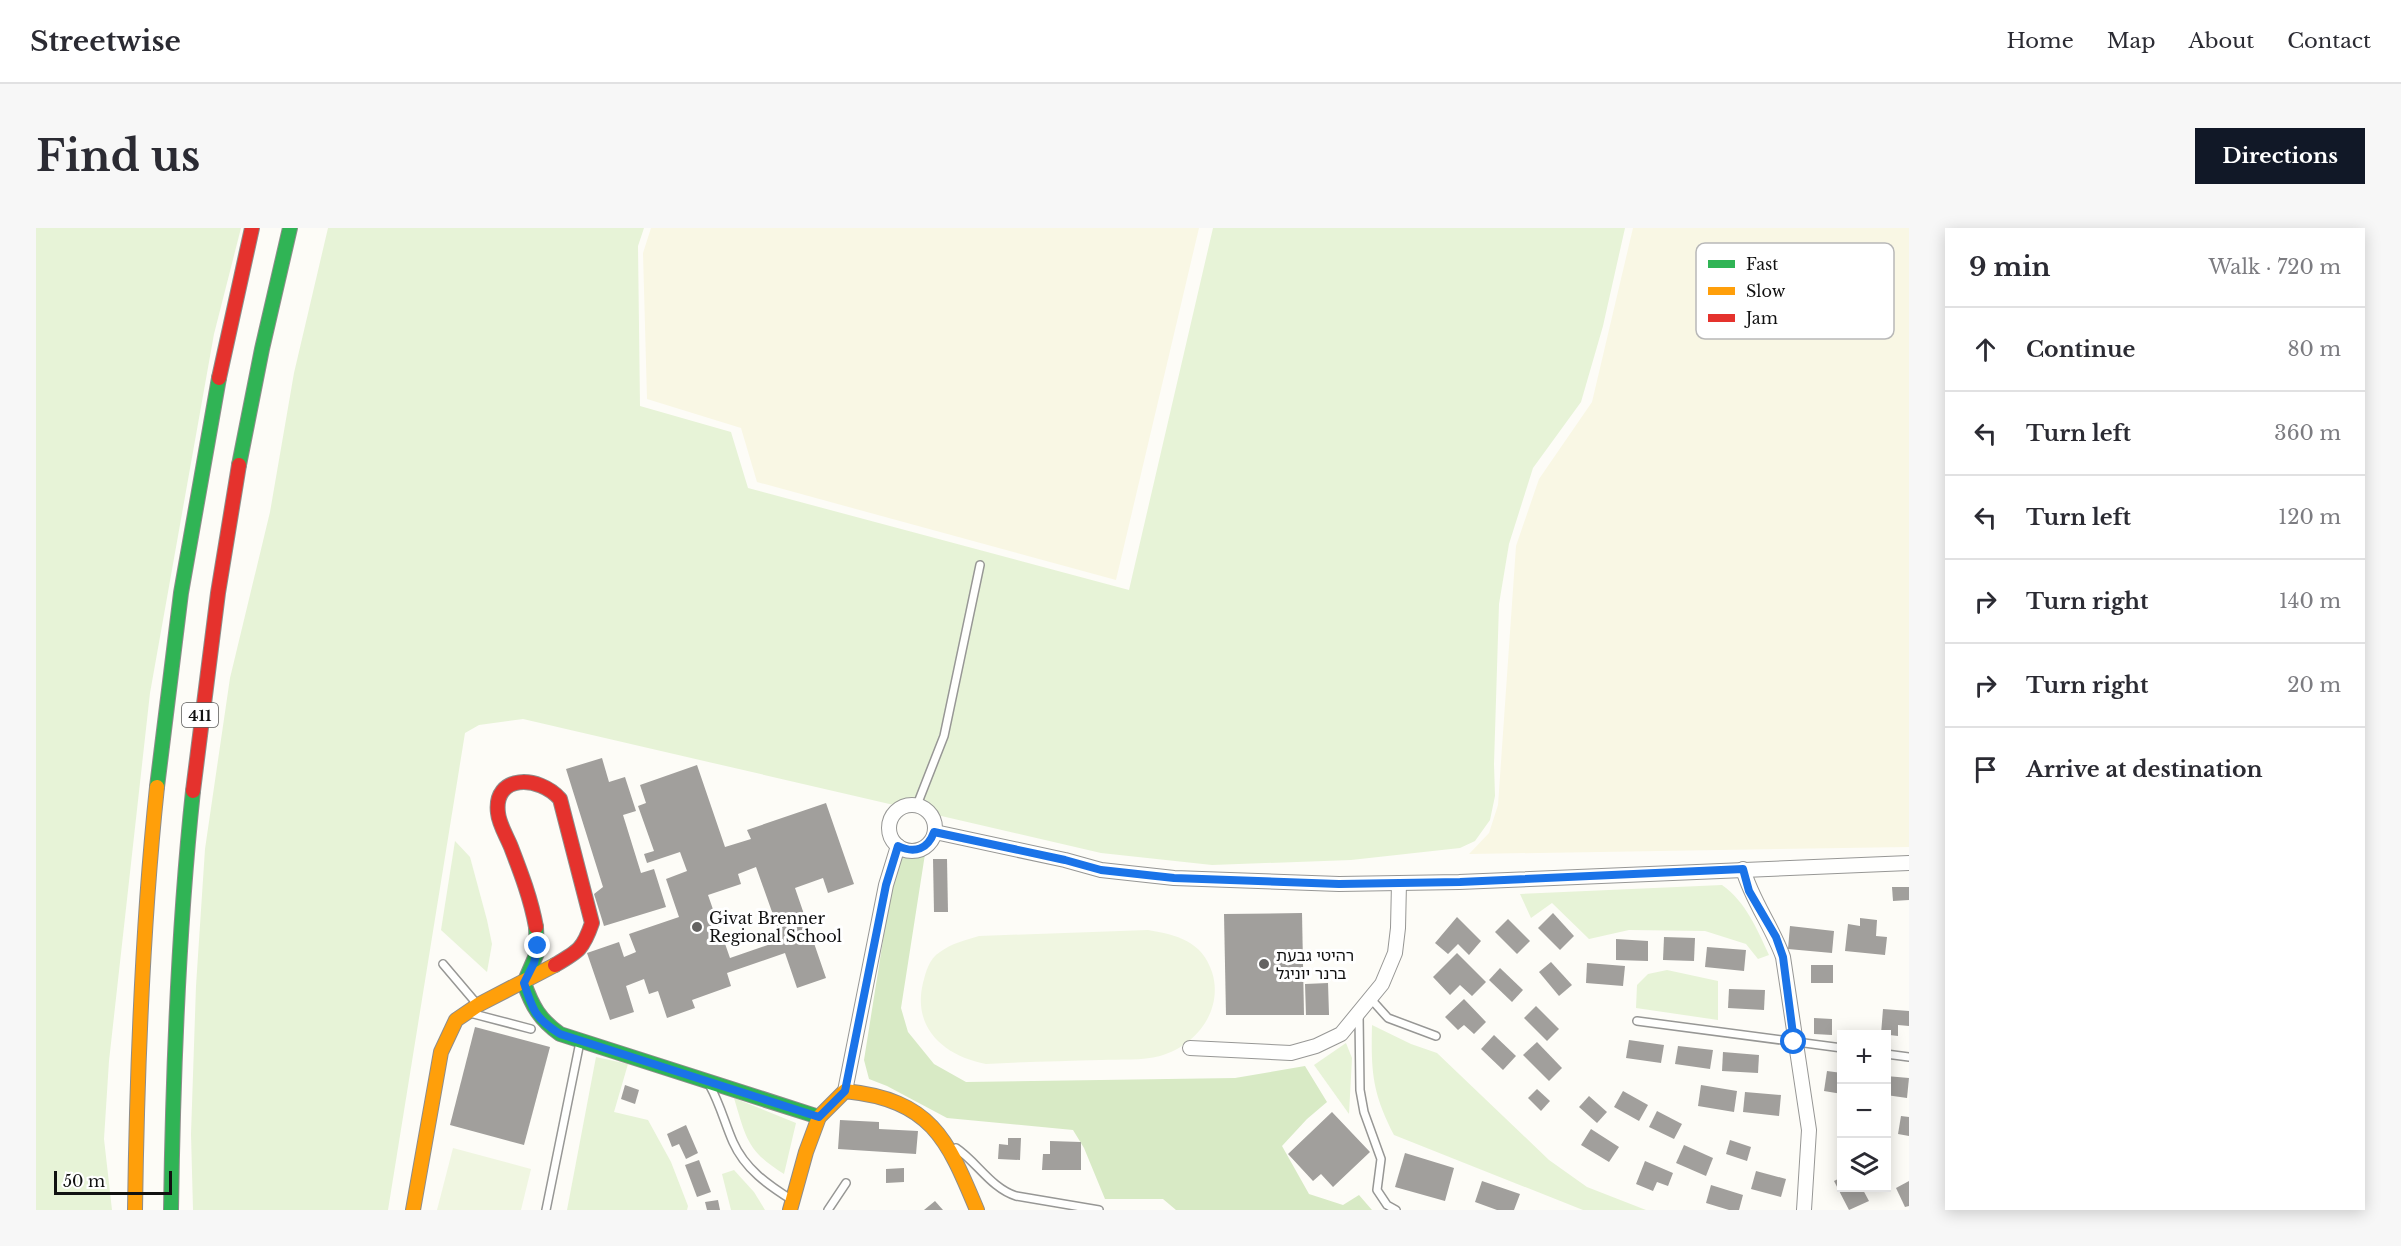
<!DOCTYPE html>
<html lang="en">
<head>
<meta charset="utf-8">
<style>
	:root { --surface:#fff; --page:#f7f7f7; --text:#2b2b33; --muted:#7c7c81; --line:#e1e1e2; --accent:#111827 }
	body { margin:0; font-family:"Libre Baskerville","Noto Sans Hebrew",serif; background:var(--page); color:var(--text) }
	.controls { position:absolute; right:18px; bottom:18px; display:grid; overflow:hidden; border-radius:0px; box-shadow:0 3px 15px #0003 }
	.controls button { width:54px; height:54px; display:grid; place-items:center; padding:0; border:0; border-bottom:2px solid var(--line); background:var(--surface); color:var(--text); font:30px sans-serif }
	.scale { position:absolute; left:18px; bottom:15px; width:118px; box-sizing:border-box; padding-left:6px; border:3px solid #111; border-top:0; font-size:16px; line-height:21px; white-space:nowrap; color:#111; -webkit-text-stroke:4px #fff; paint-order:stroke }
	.stop { position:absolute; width:18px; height:18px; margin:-14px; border:4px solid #1a73e8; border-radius:50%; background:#fff }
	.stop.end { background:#1a73e8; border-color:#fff; box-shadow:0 2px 6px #0008 }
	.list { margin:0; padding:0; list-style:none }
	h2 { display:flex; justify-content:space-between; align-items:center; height:78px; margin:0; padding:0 24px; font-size:26px }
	h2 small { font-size:20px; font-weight:400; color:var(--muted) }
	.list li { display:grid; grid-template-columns:39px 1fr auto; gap:18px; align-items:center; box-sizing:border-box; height:84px; padding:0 24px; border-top:2px solid var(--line) }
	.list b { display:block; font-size:22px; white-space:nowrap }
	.list em { font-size:20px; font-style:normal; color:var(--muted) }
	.icon { flex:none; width:33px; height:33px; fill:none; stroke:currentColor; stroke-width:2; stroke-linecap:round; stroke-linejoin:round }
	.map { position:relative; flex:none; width:1873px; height:982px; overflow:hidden; border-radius:0px }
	header { display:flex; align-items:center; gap:36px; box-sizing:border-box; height:84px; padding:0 30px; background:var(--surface); border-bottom:2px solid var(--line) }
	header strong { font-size:28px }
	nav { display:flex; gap:33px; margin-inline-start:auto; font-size:21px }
	.intro { display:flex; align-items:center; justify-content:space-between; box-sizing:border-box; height:144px; padding:0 36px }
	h1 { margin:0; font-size:42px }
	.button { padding:15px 27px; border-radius:0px; background:var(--accent); color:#fff; font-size:21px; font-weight:700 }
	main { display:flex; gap:36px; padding:0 36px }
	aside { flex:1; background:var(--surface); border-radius:0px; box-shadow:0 3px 15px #0003 }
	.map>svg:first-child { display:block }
	.farmland { fill:#f9f7e4 }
	.green { fill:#e7f3d7 }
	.forest { fill:#d8eac5 }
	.pitch { fill:#f0f6e1 }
	.building { fill:#a19f9c; fill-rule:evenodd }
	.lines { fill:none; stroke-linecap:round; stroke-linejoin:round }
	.lane-casing { stroke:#979795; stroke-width:10 }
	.street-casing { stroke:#979795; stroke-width:16 }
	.fast-casing { stroke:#8e8d8b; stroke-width:16 }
	.slow-casing { stroke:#8e8d8b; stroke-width:16 }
	.jam-casing { stroke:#8e8d8b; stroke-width:16 }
	.lane { stroke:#fffffe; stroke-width:7 }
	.street { stroke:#fffffe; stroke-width:14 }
	.fast { stroke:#30b455; stroke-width:14 }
	.slow { stroke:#ff9f0a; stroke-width:14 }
	.jam { stroke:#e5322d; stroke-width:14 }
	.route { stroke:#1a73e8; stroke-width:8 }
	.poi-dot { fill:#646362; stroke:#fff; stroke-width:2 }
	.labels { text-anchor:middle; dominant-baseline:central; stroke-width:6; stroke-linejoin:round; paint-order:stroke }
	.shield { fill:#fff; stroke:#585858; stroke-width:1.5 }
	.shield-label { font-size:15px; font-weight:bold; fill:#111 }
	.poi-label { font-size:16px; fill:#111; stroke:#fff; text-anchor:start }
	.key { fill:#fff; stroke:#b8b8b8; stroke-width:1.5 }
	.key-label { font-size:16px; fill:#111 }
</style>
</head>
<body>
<header>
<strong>Streetwise</strong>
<nav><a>Home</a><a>Map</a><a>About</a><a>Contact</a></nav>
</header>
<div class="intro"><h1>Find us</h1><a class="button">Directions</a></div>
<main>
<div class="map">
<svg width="1873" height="982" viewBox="0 0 1873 982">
	<rect width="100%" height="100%" fill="#fdfcf7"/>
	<g class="farmland">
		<path d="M615,0H1163L1080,352L721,254L705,200L611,171L607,25Z"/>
		<path d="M1597,0H1873V619L1433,626L1453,605L1462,577L1480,318L1503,251L1556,174Z"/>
	</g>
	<g class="green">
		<path d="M0,0H205L178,106L114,465L73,833L68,911L76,982H0Z"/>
		<path d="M292,0H608L602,18L604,178L695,204L712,260L1093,362L1177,0H1589L1567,98L1545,174L1497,240L1473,316L1463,376L1458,536L1459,568L1454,592L1439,613L1424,620L1315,632L1176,637L1065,625L487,491L443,497L429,505L352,982H157L155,906L160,758L169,621L194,450L234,284L258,145Z"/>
		<path d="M419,613L434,629L451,692L456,716L451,744L405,702Z"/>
		<path d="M1686,657C1710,674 1721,701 1733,727L1722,731L1710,716L1669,703L1593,702L1553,711L1516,675L1495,690L1484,666Z"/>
		<path d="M1631,742L1682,753V792L1600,780L1601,757L1612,746Z"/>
		<path d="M1336,797L1375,816L1401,825L1513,932L1551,959L1610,982H1547L1358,907C1336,864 1335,844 1336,797Z"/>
		<path d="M1310,815L1316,830L1313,886L1278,837Z"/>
		<path d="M560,829L592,836L578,884L612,892L635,934L652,978L651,982H531Z"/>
		<path d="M698,870L760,895L748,946C711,923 710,910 698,870Z"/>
		<path d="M698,942L718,964L729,982H695L686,946Z"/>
	</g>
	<path class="forest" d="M889,626L865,780L872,804L898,836L930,854L1199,850L1269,838L1291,874L1271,891L1246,918L1273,966L1307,977L1323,967L1336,982H1140L1127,971H1069L1048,920L1037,902L911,890L851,858L833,851L828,832L855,662L867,627L876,630Z"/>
	<g class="pitch">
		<path d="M1112,702C1141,707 1166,713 1176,744C1188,782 1160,818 1124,828C1106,833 1084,831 1065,832C1026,833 988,834 950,836C908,828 876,800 887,755C890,743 893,731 904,724C916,715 930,712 943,708Z"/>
		<path d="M417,920L495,941L485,982H401Z"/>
	</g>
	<g class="building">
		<path d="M566,530L573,554L589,549L600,583L587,587L605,645L618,641L630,679L568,698L558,666L567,659L530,541Z"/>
		<path d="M661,537L689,619L715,611L711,602L790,575L818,656L792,665L787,650L759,660L790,750L761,760L749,725L691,745L695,758L656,772L659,780L631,790L622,763L613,766L608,751L590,758L598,784L574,792L551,725L583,714L588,729L600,724L593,706L643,689L630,651L651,643L644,624L611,635L608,626L618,623L602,578L610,575L604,557ZM720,639L746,712L694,730L672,667L705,656L702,646Z"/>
		<path d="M897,631H911L912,684H898Z"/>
		<path d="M1856,659H1873V672L1857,673Z"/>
		<path d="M1266,685L1268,787H1190L1188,686Z"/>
		<path d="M1517,685L1538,708L1524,722L1502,700Z"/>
		<path d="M1421,689L1445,713L1433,727L1422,716L1412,726L1399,715Z"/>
		<path d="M1824,690L1841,692L1840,708L1851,709L1849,727L1809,723L1812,696L1824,698Z"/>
		<path d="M1472,691L1494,713L1481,726L1459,704Z"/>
		<path d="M1754,698L1798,703L1796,725L1752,721Z"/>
		<path d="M1628,709L1659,710L1658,733L1627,732Z"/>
		<path d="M1580,711L1612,713V733L1580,732Z"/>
		<path d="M1671,719L1710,722L1708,743L1669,739Z"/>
		<path d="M1421,725L1450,754L1436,768L1424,757L1414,767L1397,749Z"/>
		<path d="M1515,734L1536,757L1523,768L1503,744Z"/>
		<path d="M1551,735L1589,738L1587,758L1550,755Z"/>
		<rect x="1775" y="737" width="22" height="18"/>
		<path d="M1464,740L1487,762L1476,774L1453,752Z"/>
		<path d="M1292,755L1293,787H1270L1269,756Z"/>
		<path d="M1693,761L1729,762L1728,782L1692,780Z"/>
		<path d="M1428,771L1450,794L1438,806L1428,797L1422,802L1409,789Z"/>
		<path d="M1500,778L1523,801L1511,813L1488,790Z"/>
		<path d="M1847,781L1873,783V798L1862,797V808L1845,806Z"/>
		<path d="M1778,790L1796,791V807L1778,806Z"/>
		<path d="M439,799L514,819L488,917L414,897Z"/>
		<path d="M1458,807L1480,828L1467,842L1445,821Z"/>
		<path d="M1593,812L1628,817L1625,835L1590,830Z"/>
		<path d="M1501,814L1526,840L1513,853L1487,827Z"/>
		<path d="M1642,818L1677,822L1674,841L1639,836Z"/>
		<path d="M1687,824L1723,827L1722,845L1686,843Z"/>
		<path d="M1791,843L1806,845V866L1788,863Z"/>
		<path d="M1850,848L1873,850L1871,870L1850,867Z"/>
		<path d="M589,857L603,862L599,876L585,871Z"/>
		<path d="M1665,857L1701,863L1698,884L1662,878Z"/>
		<path d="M1501,861L1514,873L1505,883L1492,870Z"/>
		<path d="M1587,863L1612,877L1603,893L1578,879Z"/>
		<path d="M1709,864L1745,867L1743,888L1707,884Z"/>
		<path d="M1553,868L1571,884L1561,895L1543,879Z"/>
		<path d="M1621,883L1646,896L1638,911L1613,899Z"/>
		<path d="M1296,884L1334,924L1297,959L1285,946L1277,953L1252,926Z"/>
		<path d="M1865,888L1873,889V908L1862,906Z"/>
		<path d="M804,892L843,894V901L882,903L880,926L802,921Z"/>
		<path d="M650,897L662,925L650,931L643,916L636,919L631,906Z"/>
		<path d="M1555,901L1583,919L1573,934L1545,917Z"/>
		<path d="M972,910H985L984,932L962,931L963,916L972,917Z"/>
		<path d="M1694,912L1715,919L1711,933L1690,926Z"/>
		<path d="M1014,913L1045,914V942H1006L1007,926H1014Z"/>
		<path d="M1648,917L1677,930L1670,948L1640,935Z"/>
		<path d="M1369,925L1418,940L1409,973L1359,959Z"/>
		<path d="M663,932L675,964L661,969L649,937Z"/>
		<path d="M1609,933L1637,945L1632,958L1621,954L1617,963L1600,956Z"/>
		<path d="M868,940V954L850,955V941Z"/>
		<path d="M1720,943L1750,951L1745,969L1715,961Z"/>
		<path d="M1806,949V960H1826L1833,973L1813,982L1798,953Z"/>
		<path d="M1446,953L1484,966L1478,982H1461L1439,974Z"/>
		<path d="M1873,953V978L1869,979L1860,960Z"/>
		<path d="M1675,957L1707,967L1703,982H1693L1670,975Z"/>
		<path d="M682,972L684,982H671L669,974Z"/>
		<path d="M899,973L907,982H888Z"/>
	</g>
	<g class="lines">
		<g class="lane-casing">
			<g id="lane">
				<path d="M881,577L908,508L944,337"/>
				<path d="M407,736L441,776"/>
				<path d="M1334,770L1352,790L1400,808"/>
				<path d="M434,785L495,801"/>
				<path d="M1323,787L1324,862L1328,884L1345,931L1341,962L1351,977L1360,982"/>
				<path d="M1601,793L1806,820"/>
				<path d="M1850,826L1873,829"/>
				<path d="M674,858C684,876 689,896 697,914C709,941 732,957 756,972"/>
				<path d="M920,920C941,934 955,960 980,968L1063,982"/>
				<path d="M510,982L544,814"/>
				<path d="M792,982L810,955"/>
			</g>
		</g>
		<g class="street-casing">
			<g id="street">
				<circle cx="876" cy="600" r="23"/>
				<path d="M899,604L1029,632L1065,642L1138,650L1303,656L1423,654L1873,635"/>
				<path d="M1707,641C1716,673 1736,698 1747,729L1773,902L1768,982"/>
				<path d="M1154,820L1255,825L1280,818L1305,806L1346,756L1359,725L1362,700L1363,655"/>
				<path d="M809,863L850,657L862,618"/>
			</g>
		</g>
		<g class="fast-casing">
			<g id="fast">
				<path d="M203,237L226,121L254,0"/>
				<path d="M121,559L145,365L183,150"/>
				<path d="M500,699L501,725L488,755C496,778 504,792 524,806L783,889"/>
				<path d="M135,982C137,842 142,703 157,563"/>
			</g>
		</g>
		<g class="slow-casing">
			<g id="slow">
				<path d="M99,982C101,841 106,700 121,559"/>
				<path d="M377,982L405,824L420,792L442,777L519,737"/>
				<path d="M754,982L770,924L783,889L809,863C895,872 911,910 941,982"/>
			</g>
		</g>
		<g class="jam-casing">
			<g id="jam">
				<path d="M183,150L216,0"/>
				<path d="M157,563L182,365L203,237"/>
				<path d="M500,699C495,671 485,645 475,619C471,609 463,596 462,585C457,546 503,547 524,571L556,695C547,721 543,723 519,737"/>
			</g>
		</g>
		<use href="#lane" class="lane"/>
		<use href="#street" class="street"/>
		<use href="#fast" class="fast"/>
		<use href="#slow" class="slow"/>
		<use href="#jam" class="jam"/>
	</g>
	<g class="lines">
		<path class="route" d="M502,718L498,735L488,755C497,783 499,790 524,806L783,889L809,863L850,657L862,618C879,626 892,621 898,604L1029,632L1065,642L1138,650L1303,656L1424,654L1707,641L1713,663L1740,709L1747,729L1758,814"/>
	</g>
	<g class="poi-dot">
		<circle cx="661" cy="699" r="6"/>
		<circle cx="1228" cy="736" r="6"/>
	</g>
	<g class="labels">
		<rect class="shield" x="146" y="475" width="36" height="24" rx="4.5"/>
		<g class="shield-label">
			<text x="164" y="487">411</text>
		</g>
		<g class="poi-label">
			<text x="673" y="690">Givat Brenner<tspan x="673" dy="18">Regional School</tspan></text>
			<text x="1240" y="727">רהיטי גבעת<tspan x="1240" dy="18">ברנר יוניגל</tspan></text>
		</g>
	</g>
	<rect x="1660" y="15" width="198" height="96" rx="9" class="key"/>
	<rect x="1672" y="32" width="27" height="8" fill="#30b455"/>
	<rect x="1672" y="59" width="27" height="8" fill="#ff9f0a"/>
	<rect x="1672" y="86" width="27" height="8" fill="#e5322d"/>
	<g class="key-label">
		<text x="1710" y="42">Fast</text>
		<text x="1710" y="69">Slow</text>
		<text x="1710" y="96">Jam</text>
	</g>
</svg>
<div class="controls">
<button>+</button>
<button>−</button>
<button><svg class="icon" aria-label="layers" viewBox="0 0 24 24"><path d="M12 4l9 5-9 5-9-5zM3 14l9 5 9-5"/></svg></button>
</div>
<div class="scale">50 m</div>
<div class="stop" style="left:1758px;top:814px"></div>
<div class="stop end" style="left:502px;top:718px"></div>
</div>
<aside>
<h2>9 min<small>Walk · 720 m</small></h2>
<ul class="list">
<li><svg class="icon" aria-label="ahead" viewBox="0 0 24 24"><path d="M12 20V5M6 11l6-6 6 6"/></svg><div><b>Continue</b></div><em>80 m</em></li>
<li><svg class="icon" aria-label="left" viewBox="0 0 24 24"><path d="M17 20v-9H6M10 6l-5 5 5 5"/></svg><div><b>Turn left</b></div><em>360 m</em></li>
<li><svg class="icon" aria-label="left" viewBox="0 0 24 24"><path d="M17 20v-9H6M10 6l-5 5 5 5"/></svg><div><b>Turn left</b></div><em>120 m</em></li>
<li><svg class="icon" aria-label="right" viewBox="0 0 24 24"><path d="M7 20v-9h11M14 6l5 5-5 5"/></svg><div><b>Turn right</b></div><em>140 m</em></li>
<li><svg class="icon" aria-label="right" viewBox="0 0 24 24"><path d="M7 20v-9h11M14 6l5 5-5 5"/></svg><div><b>Turn right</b></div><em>20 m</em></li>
<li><svg class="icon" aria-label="arrive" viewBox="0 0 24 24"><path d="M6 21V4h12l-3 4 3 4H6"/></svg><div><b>Arrive at destination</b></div></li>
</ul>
</aside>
</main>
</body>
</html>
